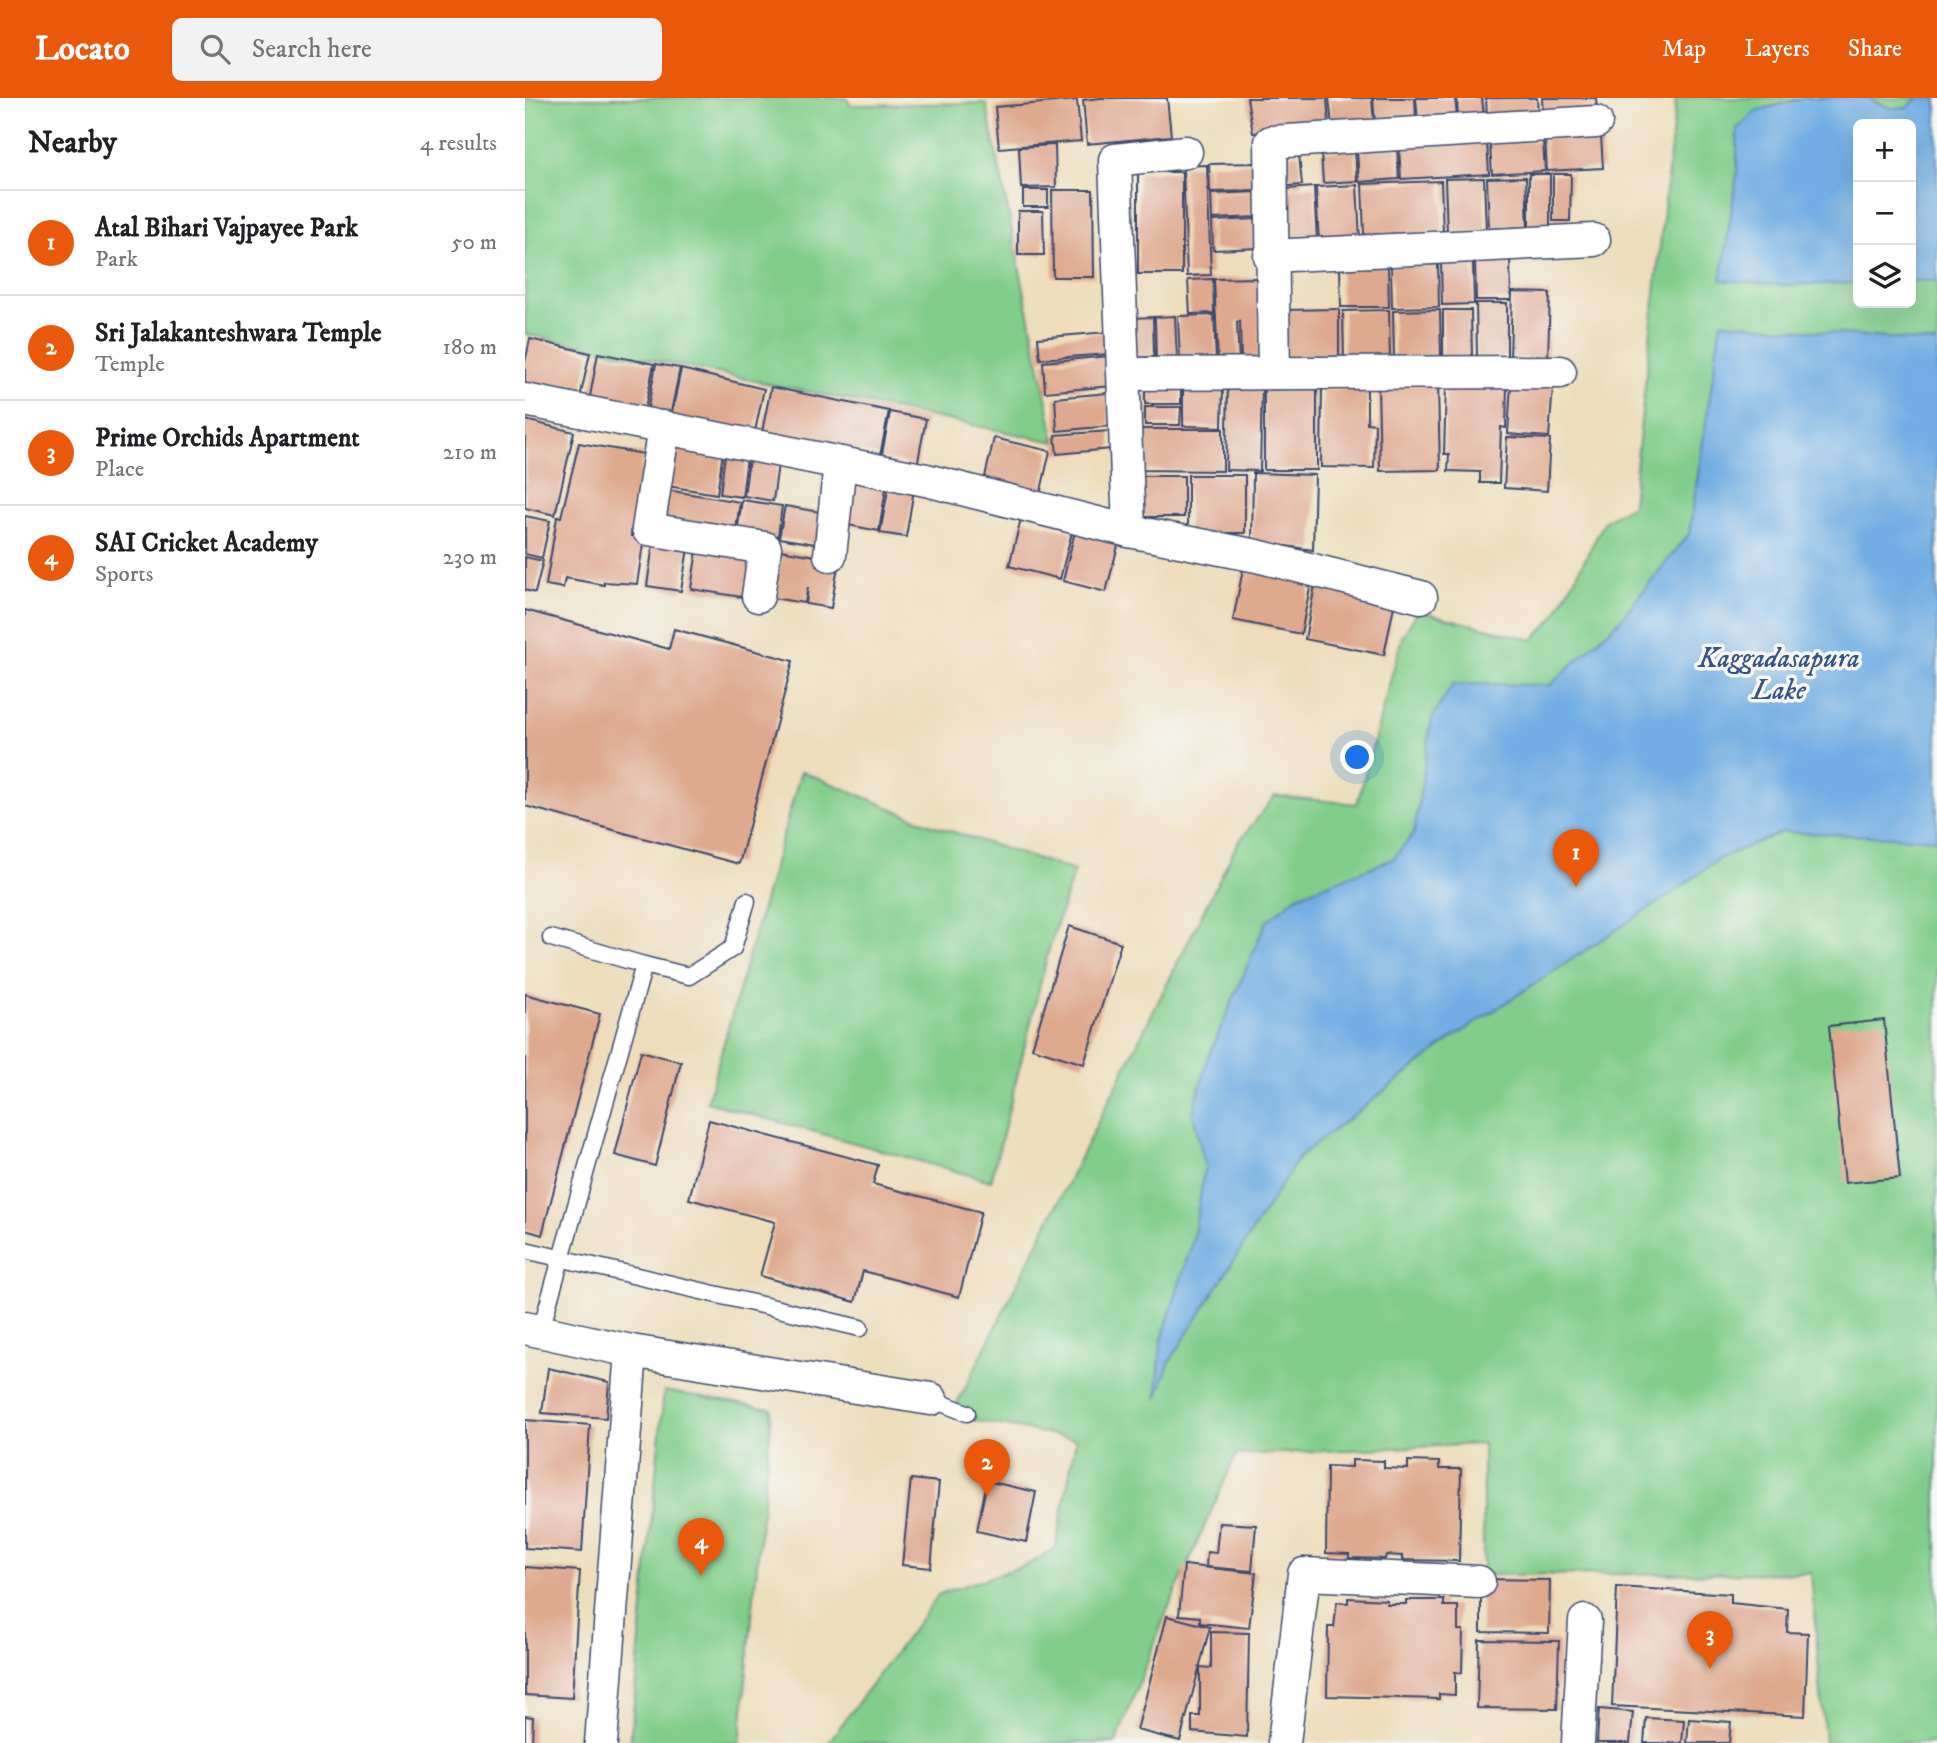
<!DOCTYPE html>
<html lang="en">
<head>
<meta charset="utf-8">
<style>
	:root { --surface:#fff; --page:#f2f2f2; --text:#202124; --muted:#757577; --line:#e0e0e0; --accent:#ea580c }
	body { margin:0; font-family:"IM FELL DW Pica",serif; background:var(--page); color:var(--text) }
	.controls { position:absolute; right:21px; top:21px; display:grid; overflow:hidden; border-radius:10px; box-shadow:0 7px 28px #0002 }
	.controls button { width:63px; height:63px; display:grid; place-items:center; padding:0; border:0; border-bottom:2px solid var(--line); background:var(--surface); color:var(--text); font:35px sans-serif }
	.you { position:absolute; left:833px; top:660px; width:24px; height:24px; margin:-18px; border:5px solid #fff; border-radius:50%; background:#1a73e8; box-shadow:0 0 0 10px #1a73e833 }
	.badge { display:grid; place-items:center; width:46px; height:46px; border-radius:50%; background:var(--accent); color:#fff; font-size:23px; font-weight:700 }
	.pin { position:absolute; translate:-50% -58px; filter:drop-shadow(0 2px 4px #0008) }
	.pin::after { content:''; position:absolute; top:37px; width:24px; height:21px; background:inherit; clip-path:polygon(0 0,100% 0,50% 100%) }
	.list { margin:0; padding:0; list-style:none }
	h2 { display:flex; justify-content:space-between; align-items:center; height:91px; margin:0; padding:0 28px; font-size:30px }
	h2 small { font-size:23px; font-weight:400; color:var(--muted) }
	.list li { display:grid; grid-template-columns:46px 1fr auto; gap:21px; align-items:center; box-sizing:border-box; height:105px; padding:0 28px; border-top:2px solid var(--line) }
	.list b { display:block; font-size:26px; white-space:nowrap }
	.list p { margin:0; font-size:23px; white-space:nowrap; color:var(--muted) }
	.list em { font-size:23px; font-style:normal; color:var(--muted) }
	.icon { flex:none; width:38px; height:38px; fill:none; stroke:currentColor; stroke-width:2; stroke-linecap:round; stroke-linejoin:round }
	.map { position:relative; flex:none; width:1412px; height:1645px; overflow:hidden }
	header { display:flex; align-items:center; gap:42px; box-sizing:border-box; height:98px; padding:0 35px; background:var(--accent); color:#fff }
	header strong { font-size:33px }
	nav { display:flex; gap:38px; margin-inline-start:auto; font-size:24px }
	.search { width:490px; height:63px; background:var(--page); display:flex; align-items:center; gap:18px; box-sizing:border-box; padding:0 24px; border-radius:10px; color:var(--muted); font-size:26px }
	main { display:flex }
	aside { flex:1; background:var(--surface) }
	.map>svg:first-child { display:block }
	.green { fill:#81cd8b; stroke:#4e7e74; stroke-width:2; fill-rule:evenodd }
	.water { fill:#72aee3; stroke:#466ea0; stroke-width:2 }
	.building { fill:#dea98f }
	.lines { fill:none; stroke-linecap:round; stroke-linejoin:round }
	.service-casing { stroke:#3a496c; stroke-width:19 }
	.minor-casing { stroke:#3a496c; stroke-width:35 }
	.service { stroke:#fff; stroke-width:16 }
	.minor { stroke:#fff; stroke-width:32 }
	.labels { text-anchor:middle; dominant-baseline:central; stroke-width:7; stroke-linejoin:round; paint-order:stroke }
	.water-label { font-size:28px; font-style:italic; fill:#355586; stroke:#f6f6f2 }
</style>
</head>
<body>
<header>
<strong>Locato</strong>
<div class="search"><svg class="icon" aria-label="search" viewBox="0 0 24 24"><circle cx="10" cy="10" r="6"/><path d="M15 15l6 6"/></svg>Search here</div>
<nav><a>Map</a><a>Layers</a><a>Share</a></nav>
</header>
<main>
<aside>
<h2>Nearby<small>4 results</small></h2>
<ul class="list">
<li><span class="badge">1</span><div><b>Atal Bihari Vajpayee Park</b><p>Park</p></div><em>50 m</em></li>
<li><span class="badge">2</span><div><b>Sri Jalakanteshwara Temple</b><p>Temple</p></div><em>180 m</em></li>
<li><span class="badge">3</span><div><b>Prime Orchids Apartment</b><p>Place</p></div><em>210 m</em></li>
<li><span class="badge">4</span><div><b>SAI Cricket Academy</b><p>Sports</p></div><em>230 m</em></li>
</ul>
</aside>
<div class="map">
<svg width="1412" height="1645" viewBox="0 0 1412 1645">
	<rect width="100%" height="100%" fill="#f6f6f2"/>
	<filter id="ink" filterUnits="userSpaceOnUse"><feTurbulence type="fractalNoise" baseFrequency=".0143" numOctaves="2"/><feDisplacementMap in="SourceGraphic" scale="14" xChannelSelector="R" yChannelSelector="G"/><feConvolveMatrix kernelMatrix="1 2 1 2 8 2 1 2 1" color-interpolation-filters="sRGB"/></filter>
	<filter id="wash" filterUnits="userSpaceOnUse"><feTurbulence type="fractalNoise" baseFrequency=".00686" numOctaves="4" result="noise"/><feDisplacementMap in="SourceGraphic" scale="28" xChannelSelector="R" yChannelSelector="G"/><feGaussianBlur stdDeviation="1.57" result="paint"/><feColorMatrix in="noise" values="0 0 0 0 0 0 0 0 0 0 0 0 0 0 0 0 0 1.4 0 .05"/><feComposite in="paint" operator="in"/></filter>
	<g filter="url(#wash)">
		<rect width="100%" height="100%" fill="#edddbc"/>
		<g class="green">
			<path d="M0,0H322L325,7L461,5L530,344L0,236Z"/>
			<path d="M1151,0H1412V1645H1300L1286,1475L958,1477V1346L711,1357L642,1513L591,1645H303L414,1496L504,1466L531,1449L551,1341L426,1318L712,746L750,698L832,706L877,539L893,513L1008,542L1029,520L1080,423L1107,407ZM1333,26H1386V205H1333Z"/>
			<path d="M276,673L407,727L549,773L524,851L466,1083L182,1004Z"/>
			<path d="M139,1293L247,1311L215,1645H105Z"/>
		</g>
		<g class="water">
			<path d="M1278,0H1342L1365,10H1382L1393,0H1412V183H1386V26H1333V185L1257,187L1196,182L1212,76V31L1231,13Z"/>
			<path d="M1196,224L1412,245V741L1257,734L1193,761L1155,790L926,941L774,1059L644,1265L632,1301L636,1244L668,1142L680,1068L668,1015L683,960L741,824L772,798L868,761L889,735L907,620L928,586L1025,587L1093,524L1164,436Z"/>
		</g>
		<g id="blocks">
			<g class="building">
				<path d="M576,0H642L646,38L562,46L558,2Z"/>
				<path d="M722,0H802L804,29L728,35Z"/>
				<path d="M804,0H847L849,25L807,28Z"/>
				<path d="M848,0H890L891,23L850,26Z"/>
				<path d="M891,0H930L932,19L893,22Z"/>
				<path d="M932,0H957L959,19L933,21Z"/>
				<path d="M961,0H1012L1013,17L962,20Z"/>
				<path d="M1017,0H1071L1072,13L1018,17Z"/>
				<path d="M552,2L556,43L474,50L470,9Z"/>
				<path d="M1076,37L1078,70L1022,73L1020,40Z"/>
				<path d="M1018,43L1020,73L967,76L965,46Z"/>
				<path d="M962,44L964,76L876,81L874,49Z"/>
				<path d="M530,47L531,89L496,90L494,49Z"/>
				<path d="M872,49L874,81L834,84L832,52Z"/>
				<path d="M830,51L832,83L798,85L796,54Z"/>
				<path d="M774,56L777,87L754,89L752,58Z"/>
				<path d="M732,65L733,93L685,94L684,66Z"/>
				<path d="M682,67L686,177L662,178L658,68Z"/>
				<rect x="613" y="74" width="44" height="102"/>
				<rect x="1004" y="76" width="21" height="53"/>
				<path d="M1028,76H1046L1045,123H1028Z"/>
				<path d="M1001,79L1003,129L964,131L962,80Z"/>
				<path d="M959,80L961,133L922,135L920,81Z"/>
				<path d="M916,83L918,134L839,137L837,86Z"/>
				<path d="M832,87L835,141L794,144L791,89Z"/>
				<path d="M789,89L792,143L753,146L749,92Z"/>
				<rect x="498" y="92" width="25" height="17"/>
				<path d="M527,92H568L569,179H528Z"/>
				<path d="M732,94L733,119L687,121L686,96Z"/>
				<path d="M493,113H518L519,157H493Z"/>
				<path d="M734,121L735,150L688,152L687,123Z"/>
				<path d="M985,161L986,202H951L950,162Z"/>
				<path d="M948,163L949,206L917,207L916,164Z"/>
				<path d="M913,166L914,209L867,210L866,168Z"/>
				<path d="M863,169L864,209H816L815,170Z"/>
				<path d="M733,180L735,262L716,263L715,223L712,224L714,262L693,263L689,181Z"/>
				<path d="M688,181L689,215L665,216L663,182Z"/>
				<path d="M987,194L1025,195L1023,261L985,260Z"/>
				<path d="M951,205H982V259H952Z"/>
				<path d="M814,211V262L761,263L760,212Z"/>
				<path d="M864,212L865,262H819L818,213Z"/>
				<path d="M915,212L916,259L869,260L868,213Z"/>
				<path d="M918,212H946L947,259L918,260Z"/>
				<path d="M689,217L691,262L655,263L653,218Z"/>
				<path d="M650,218L652,262L631,263L630,219Z"/>
				<path d="M628,219L629,259L608,260L607,220Z"/>
				<path d="M582,234L584,256L515,261L513,240Z"/>
				<path d="M5,241L65,255L55,300L0,287V265Z"/>
				<path d="M73,255L129,266L119,315L64,304Z"/>
				<path d="M585,258L587,288L520,294L518,264Z"/>
				<path d="M131,266L155,270L145,319L122,314Z"/>
				<path d="M156,271L239,291L230,333L146,319Z"/>
				<path d="M986,285L1028,288L1024,339L983,336Z"/>
				<path d="M921,286L982,287L981,330L976,329L974,385H955V374L923,373L924,356H919Z"/>
				<path d="M913,287L915,372L855,373L853,288Z"/>
				<rect x="620" y="288" width="36" height="18"/>
				<path d="M703,288L737,289L735,373L701,372Z"/>
				<rect x="739" y="288" width="53" height="84"/>
				<path d="M246,289L364,313L355,358L237,334Z"/>
				<path d="M658,289H698L697,329L658,328Z"/>
				<path d="M797,291H842V325L850,326L849,370L796,369Z"/>
				<path d="M582,295L585,328L532,333L530,300Z"/>
				<path d="M620,309H656L655,327H620Z"/>
				<path d="M365,314L401,321L392,368L356,361Z"/>
				<path d="M0,322L49,334L30,417L0,410Z"/>
				<path d="M616,331H698V373L615,372Z"/>
				<path d="M585,333L586,351L532,356L530,337Z"/>
				<path d="M982,339L1025,341L1022,393L979,390Z"/>
				<path d="M469,340L525,353L515,397L459,383Z"/>
				<path d="M54,345L119,356L112,401L118,402L113,429L107,428L106,438L119,440L112,486L79,484V487L40,480L38,490L21,487L32,419H36Z"/>
				<path d="M142,346L198,354L192,396L136,387Z"/>
				<path d="M200,357L222,360L217,399L195,396Z"/>
				<path d="M224,361L253,366L248,403L219,398Z"/>
				<path d="M728,375L790,377L788,452L727,443Z"/>
				<rect x="663" y="377" width="57" height="58"/>
				<path d="M326,378L362,384L354,433L318,426Z"/>
				<rect x="612" y="378" width="47" height="41"/>
				<path d="M364,387L389,391L381,439L355,435Z"/>
				<path d="M135,391L215,404L210,439L130,427Z"/>
				<path d="M217,402L257,408L252,446L211,440Z"/>
				<path d="M260,408L301,415L296,447L254,440Z"/>
				<path d="M0,418L25,423L17,460L0,456Z"/>
				<path d="M496,421L547,434L535,481L484,468Z"/>
				<path d="M550,433L594,444L581,494L538,483Z"/>
				<path d="M129,439L164,444L156,493L122,488Z"/>
				<path d="M173,446L230,455L223,500L166,491Z"/>
				<path d="M255,452L314,462L306,510L281,506L283,489L280,505L247,500Z"/>
				<path d="M0,459L18,463L10,495L0,492Z"/>
				<path d="M718,471L786,484L776,536L708,522Z"/>
				<path d="M790,487L870,503L859,557L780,541Z"/>
				<path d="M0,512L144,551L149,531L268,563L214,766L0,708Z"/>
				<path d="M544,828L596,845L559,966L507,950Z"/>
				<path d="M0,896L75,916L17,1137L0,1132Z"/>
				<path d="M1359,922L1375,1080L1320,1085L1304,928Z"/>
				<path d="M116,953L156,964L130,1068L90,1057Z"/>
				<path d="M184,1022L353,1067L348,1086L456,1114L434,1199L338,1173L330,1204L235,1178L250,1124L164,1101Z"/>
				<path d="M23,1270L84,1284L81,1320L17,1315Z"/>
				<path d="M0,1322L65,1327L57,1454L0,1450Z"/>
				<path d="M827,1362L859,1363V1370L883,1371V1363L914,1364V1371H936L934,1463L877,1462V1458L861,1457L860,1461L824,1460V1456L801,1455L802,1368L827,1369Z"/>
				<path d="M386,1381L414,1384L406,1470L377,1467Z"/>
				<path d="M462,1383L511,1394L501,1444L452,1433Z"/>
				<path d="M694,1425L731,1427L727,1473L681,1469L682,1454L691,1455Z"/>
				<path d="M659,1467L731,1475L724,1530L675,1525V1519L654,1517Z"/>
				<path d="M0,1469L55,1473L47,1600L0,1597Z"/>
				<path d="M956,1481L1025,1482L1024,1535L956,1534Z"/>
				<path d="M1092,1489L1206,1496V1505L1263,1511L1262,1534L1283,1535L1280,1618L1087,1608Z"/>
				<path d="M823,1500L862,1502V1506H881V1502H919V1508H933V1532H938L937,1575L930,1574V1597L914,1596V1601L802,1598L803,1529H809L812,1504L823,1505Z"/>
				<path d="M642,1518L685,1529L655,1643L612,1632Z"/>
				<path d="M686,1534L724,1535L722,1639L667,1634V1618H675V1569L686,1570Z"/>
				<path d="M954,1542L1034,1543L1032,1611L952,1610Z"/>
				<path d="M1074,1611L1108,1614L1105,1645H1072Z"/>
				<path d="M0,1618L8,1619L7,1645H0Z"/>
				<path d="M1121,1620L1159,1622L1157,1645H1119Z"/>
				<path d="M1164,1621L1206,1624L1204,1645H1162Z"/>
			</g>
		</g>
	</g>
	<g filter="url(#ink)">
		<use href="#blocks" fill-opacity="0" stroke="#3a496c" stroke-width="2"/>
		<g class="lines">
			<g class="service-casing">
				<g id="service">
					<path d="M119,867L164,878L208,850L222,803"/>
					<path d="M0,1152L335,1230"/>
					<path d="M15,1235L119,867L26,840"/>
					<path d="M406,1301L442,1315"/>
				</g>
			</g>
			<g class="minor-casing">
				<g id="minor">
					<path d="M745,158L1069,142"/>
					<path d="M749,275L746,44L1071,24"/>
					<path d="M599,276L1035,274"/>
					<path d="M0,302L401,382L604,433L732,458L896,499"/>
					<path d="M139,329L123,431L240,450L233,498"/>
					<path d="M604,433L590,62L661,54"/>
					<path d="M305,457L315,365"/>
					<path d="M0,1230L106,1253L406,1301"/>
					<path d="M76,1645L106,1253"/>
					<path d="M759,1645L779,1476L954,1484"/>
					<path d="M1053,1645L1060,1523"/>
				</g>
			</g>
			<use href="#service" class="service"/>
			<use href="#minor" class="minor"/>
		</g>
	</g>
	<g class="labels">
		<g class="water-label">
			<text x="1254" y="560">Kaggadasapura<tspan x="1254" dy="32">Lake</tspan></text>
		</g>
	</g>
</svg>
<div class="controls">
<button>+</button>
<button>−</button>
<button><svg class="icon" aria-label="layers" viewBox="0 0 24 24"><path d="M12 4l9 5-9 5-9-5zM3 14l9 5 9-5"/></svg></button>
</div>
<div class="you"></div>
<div class="pin badge" style="left:1051px;top:789px">1</div>
<div class="pin badge" style="left:462px;top:1399px">2</div>
<div class="pin badge" style="left:1185px;top:1571px">3</div>
<div class="pin badge" style="left:176px;top:1478px">4</div>
</div>
</main>
</body>
</html>
